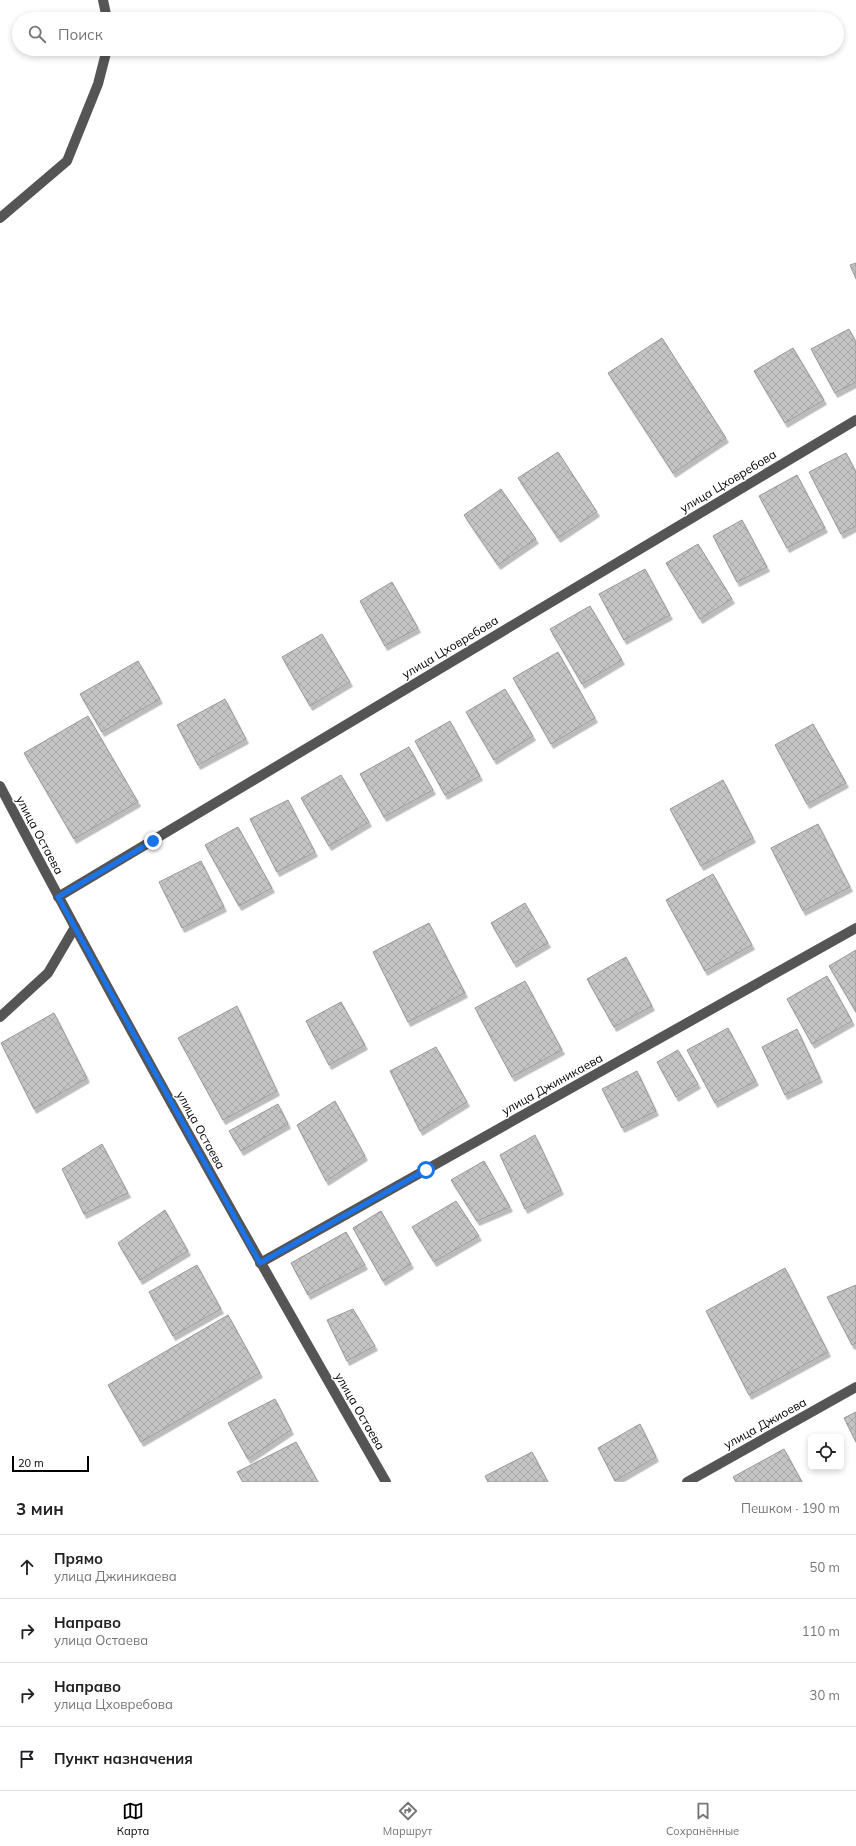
<!DOCTYPE html>
<html lang="ru">
<head>
<meta charset="utf-8">
<style>
	:root { --surface:#fff; --page:#f2f2f2; --text:#202124; --muted:#757577; --line:#e0e0e0; --accent:#000 }
	body { margin:0; font-family:Mulish,sans-serif; background:var(--page); color:var(--text) }
	.controls { position:absolute; right:12px; bottom:12px; display:grid; overflow:hidden; border-radius:6px; box-shadow:0 2px 6px #0003 }
	.controls button { width:36px; height:36px; display:grid; place-items:center; padding:0; border:0; border-bottom:1px solid var(--line); background:var(--surface); color:var(--text); font:20px sans-serif }
	.scale { position:absolute; left:12px; bottom:10px; width:77px; box-sizing:border-box; padding-left:4px; border:2px solid #000; border-top:0; font-size:11px; line-height:14px; white-space:nowrap; color:#000; -webkit-text-stroke:3px #fff; paint-order:stroke }
	.stop { position:absolute; width:12px; height:12px; margin:-9px; border:3px solid #1a73e8; border-radius:50%; background:#fff }
	.stop.end { background:#1a73e8; border-color:#fff; box-shadow:0 1px 4px #0008 }
	.list { margin:0; padding:0; list-style:none }
	h2 { display:flex; justify-content:space-between; align-items:center; height:52px; margin:0; padding:0 16px; font-size:17px }
	h2 small { font-size:13px; font-weight:400; color:var(--muted) }
	.list li { display:grid; grid-template-columns:26px 1fr auto; gap:12px; align-items:center; box-sizing:border-box; height:64px; padding:0 16px; border-top:1px solid var(--line) }
	.list b { display:block; font-size:15px; white-space:nowrap }
	.list p { margin:0; font-size:13px; white-space:nowrap; color:var(--muted) }
	.list em { font-size:13px; font-style:normal; color:var(--muted) }
	.icon { flex:none; width:22px; height:22px; fill:none; stroke:currentColor; stroke-width:2; stroke-linecap:round; stroke-linejoin:round }
	.map { position:relative; flex:none; width:856px; height:1482px; overflow:hidden }
	.search { position:absolute; background:var(--surface); box-shadow:0 2px 6px #0003; left:12px; right:12px; top:12px; height:44px; display:flex; align-items:center; gap:10px; box-sizing:border-box; padding:0 14px; border-radius:22px; color:var(--muted); font-size:15px }
	.sheet { height:308px; background:var(--surface) }
	nav { display:flex; justify-content:space-around; align-items:center; box-sizing:border-box; height:56px; border-top:1px solid var(--line); background:var(--surface); font-size:11px; color:var(--muted) }
	nav a { display:grid; justify-items:center; gap:2px }
	nav .on { color:var(--accent) }
	.map>svg:first-child { display:block }
	.building { fill:url(#building-cross-hatch); stroke:#999; filter:url(#shadow) }
	.lines { fill:none; stroke-linecap:round; stroke-linejoin:round }
	.minor { stroke:#555; stroke-width:10 }
	.route { stroke:#1a73e8; stroke-width:5 }
	.labels { text-anchor:middle; dominant-baseline:central; stroke-width:3; stroke-linejoin:round; paint-order:stroke }
	.street-label { font-size:12px; fill:#000; stroke:#fff }
</style>
</head>
<body>
<div class="map">
<svg width="856" height="1482" viewBox="0 0 856 1482">
	<defs>
		<pattern id="building-cross-hatch" width="8" height="8" patternUnits="userSpaceOnUse"><rect width="8" height="8" fill="#c4c4c4"/><path d="M0 0l8 8M0 8l8-8" fill="none" stroke="#a7a7a7"/></pattern>
		<filter id="shadow"><feDropShadow dx="2.5" dy="4.5" stdDeviation="0" flood-color="#0004"/></filter>
	</defs>
	<rect width="100%" height="100%" fill="#fff"/>
	<g class="building">
		<path d="M856,263V279L850,265Z"/>
		<path d="M849,329L856,342V382L835,393L811,349Z"/>
		<path d="M662,338L726,438L673,473L608,373Z"/>
		<path d="M793,348L824,400L785,423L754,371Z"/>
		<path d="M558,452L597,512L558,538L518,478Z"/>
		<path d="M846,453L856,472V526L841,534L809,472Z"/>
		<path d="M797,475L825,528L787,548L759,496Z"/>
		<path d="M501,489L536,539L498,565L464,515Z"/>
		<path d="M742,520L767,567L737,582L713,536Z"/>
		<path d="M698,544L732,599L700,619L666,563Z"/>
		<path d="M645,569L670,615L624,640L599,594Z"/>
		<path d="M392,582L418,628L385,646L360,601Z"/>
		<path d="M590,606L622,660L582,684L550,629Z"/>
		<path d="M322,634L350,682L310,706L282,657Z"/>
		<path d="M558,652L595,718L551,744L513,678Z"/>
		<path d="M138,661L160,699L102,732L80,694Z"/>
		<path d="M505,689L533,736L494,760L466,712Z"/>
		<path d="M225,699L246,739L198,765L177,725Z"/>
		<path d="M88,716L138,802L74,839L24,753Z"/>
		<path d="M450,721L480,776L445,795L415,741Z"/>
		<path d="M813,724L846,783L807,804L775,745Z"/>
		<path d="M409,747L433,790L384,817L360,774Z"/>
		<path d="M341,775L369,822L329,846L301,798Z"/>
		<path d="M723,780L753,838L701,866L670,809Z"/>
		<path d="M288,800L315,852L277,872L250,819Z"/>
		<path d="M818,824L850,887L803,911L771,848Z"/>
		<path d="M238,827L272,888L239,906L205,845Z"/>
		<path d="M201,861L224,907L182,928L159,882Z"/>
		<path d="M713,874L752,945L705,971L666,900Z"/>
		<path d="M525,903L548,943L514,963L491,923Z"/>
		<path d="M429,923L465,993L408,1022L373,952Z"/>
		<path d="M856,950V1012L829,966Z"/>
		<path d="M626,957L652,1006L614,1027L587,979Z"/>
		<path d="M827,976L852,1021L812,1044L787,999Z"/>
		<path d="M525,981L562,1050L512,1077L475,1008Z"/>
		<path d="M341,1002L365,1045L329,1065L306,1021Z"/>
		<path d="M237,1006L277,1091L223,1120L178,1038Z"/>
		<path d="M54,1013L87,1078L34,1109L1,1043Z"/>
		<path d="M728,1028L756,1081L715,1103L687,1050Z"/>
		<path d="M797,1029L820,1078L785,1095L762,1047Z"/>
		<path d="M436,1047L467,1102L420,1131L390,1071Z"/>
		<path d="M678,1050L698,1084L676,1097L657,1062Z"/>
		<path d="M637,1071L656,1111L622,1128L602,1089Z"/>
		<path d="M335,1101L365,1156L326,1181L297,1125Z"/>
		<path d="M278,1104L288,1124L241,1151L229,1131Z"/>
		<path d="M535,1135L561,1190L525,1209L500,1155Z"/>
		<path d="M102,1144L128,1193L84,1214L62,1169Z"/>
		<path d="M484,1161L510,1207L477,1221L451,1180Z"/>
		<path d="M456,1201L479,1236L434,1262L412,1227Z"/>
		<path d="M165,1210L188,1251L140,1280L118,1243Z"/>
		<path d="M381,1211L411,1264L383,1281L353,1228Z"/>
		<path d="M346,1232L365,1265L308,1295L291,1263Z"/>
		<path d="M197,1265L221,1309L173,1336L149,1292Z"/>
		<path d="M785,1268L828,1352L749,1395L706,1311Z"/>
		<path d="M856,1285V1343L852,1345L827,1297Z"/>
		<path d="M353,1309L375,1346L347,1361L327,1320Z"/>
		<path d="M228,1315L260,1373L141,1442L108,1385Z"/>
		<path d="M275,1399L291,1430L248,1459L228,1423Z"/>
		<path d="M856,1412V1442L844,1418Z"/>
		<path d="M640,1424L656,1457L615,1481L598,1448Z"/>
		<path d="M296,1442L318,1482H243L237,1472Z"/>
		<path d="M784,1449L802,1482H736L733,1477Z"/>
		<path d="M532,1452L548,1482H488L485,1476Z"/>
	</g>
	<g class="lines">
		<g class="minor">
			<path d="M103,0L107,19"/>
			<path d="M0,218L67,161L98,84L107,49"/>
			<path d="M0,786C123,1021 254,1252 386,1482"/>
			<path d="M58,897L856,420"/>
			<path d="M0,1017L48,973L75,927"/>
			<path d="M260,1263L856,928"/>
			<path d="M687,1482L856,1387"/>
		</g>
	</g>
	<g class="lines">
		<path class="route" d="M153,841L58,897L260,1263L426,1170"/>
	</g>
	<g class="labels">
		<g class="street-label">
			<text transform="translate(728 481) rotate(-31)">улица Цховребова</text>
			<text transform="translate(450 647) rotate(-31)">улица Цховребова</text>
			<text transform="translate(40 835) rotate(62)">улица Остаева</text>
			<text transform="translate(552 1084) rotate(-29)">улица Джиникаева</text>
			<text transform="translate(201 1130) rotate(61)">улица Остаева</text>
			<text transform="translate(360 1411) rotate(60)">улица Остаева</text>
			<text transform="translate(765 1423) rotate(-29)">улица Джиоева</text>
		</g>
	</g>
</svg>
<div class="controls">
<button><svg class="icon" aria-label="locate" viewBox="0 0 24 24"><circle cx="12" cy="12" r="6"/><path d="M12 2v4M12 18v4M2 12h4M18 12h4"/></svg></button>
</div>
<div class="scale">20 m</div>
<div class="stop" style="left:426px;top:1170px"></div>
<div class="stop end" style="left:153px;top:841px"></div>
<div class="search"><svg class="icon" aria-label="search" viewBox="0 0 24 24"><circle cx="10" cy="10" r="6"/><path d="M15 15l6 6"/></svg>Поиск</div>
</div>
<section class="sheet">
<h2>3 мин<small>Пешком · 190 m</small></h2>
<ul class="list">
<li><svg class="icon" aria-label="ahead" viewBox="0 0 24 24"><path d="M12 20V5M6 11l6-6 6 6"/></svg><div><b>Прямо</b><p>улица Джиникаева</p></div><em>50 m</em></li>
<li><svg class="icon" aria-label="right" viewBox="0 0 24 24"><path d="M7 20v-9h11M14 6l5 5-5 5"/></svg><div><b>Направо</b><p>улица Остаева</p></div><em>110 m</em></li>
<li><svg class="icon" aria-label="right" viewBox="0 0 24 24"><path d="M7 20v-9h11M14 6l5 5-5 5"/></svg><div><b>Направо</b><p>улица Цховребова</p></div><em>30 m</em></li>
<li><svg class="icon" aria-label="arrive" viewBox="0 0 24 24"><path d="M6 21V4h12l-3 4 3 4H6"/></svg><div><b>Пункт назначения</b></div></li>
</ul>
</section>
<nav>
<a class="on"><svg class="icon" aria-label="map" viewBox="0 0 24 24"><path d="M3 6l6-2 6 2 6-2v14l-6 2-6-2-6 2zM9 4v14M15 6v14"/></svg>Карта</a>
<a><svg class="icon" aria-label="directions" viewBox="0 0 24 24"><path d="M12 3l9 9-9 9-9-9zM9 14v-3h6M13 9l2 2-2 2"/></svg>Маршрут</a>
<a><svg class="icon" aria-label="saved" viewBox="0 0 24 24"><path d="M7 4h10v16l-5-4-5 4z"/></svg>Сохранённые</a>
</nav>
</body>
</html>
